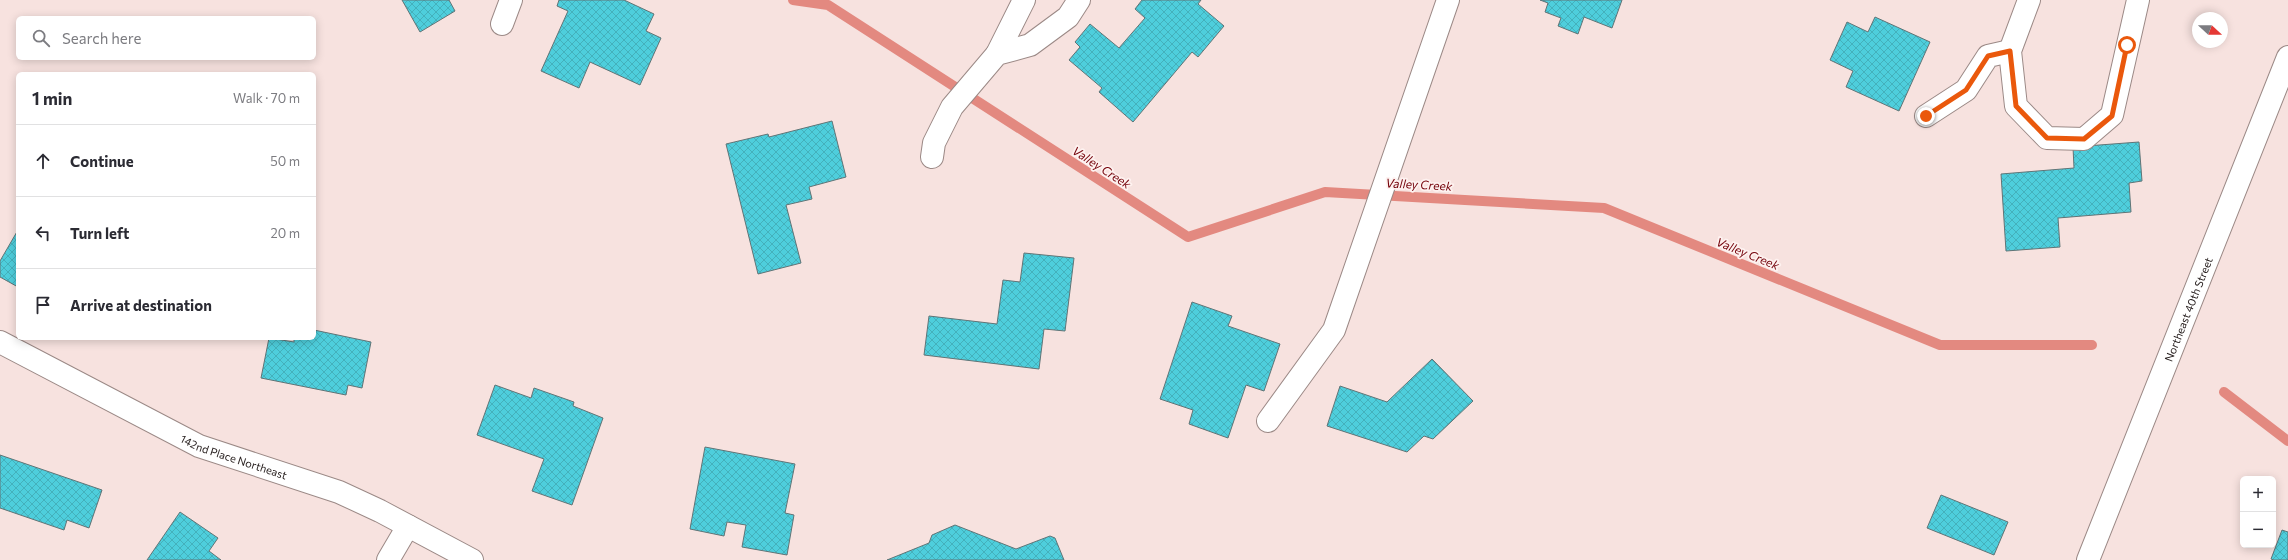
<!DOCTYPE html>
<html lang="en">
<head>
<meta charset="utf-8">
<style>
	:root { --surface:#fff; --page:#f2f2f3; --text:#2b2b33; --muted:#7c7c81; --line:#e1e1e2 }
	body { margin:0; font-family:Commissioner,sans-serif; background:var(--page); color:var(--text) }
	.controls { position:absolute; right:12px; bottom:12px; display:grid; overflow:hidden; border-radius:6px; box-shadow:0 2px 10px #0003 }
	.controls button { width:36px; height:36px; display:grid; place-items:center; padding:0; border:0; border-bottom:1px solid var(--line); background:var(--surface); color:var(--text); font:20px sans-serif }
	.compass { position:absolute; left:2192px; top:12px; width:36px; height:36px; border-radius:50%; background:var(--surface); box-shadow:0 2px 10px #0003; rotate:111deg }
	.stop { position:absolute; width:12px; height:12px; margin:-9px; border:3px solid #ea580c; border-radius:50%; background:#fff }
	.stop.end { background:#ea580c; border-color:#fff; box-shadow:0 1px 4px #0008 }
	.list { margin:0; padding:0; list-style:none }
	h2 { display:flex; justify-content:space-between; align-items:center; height:52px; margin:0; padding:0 16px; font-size:17px }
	h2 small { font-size:13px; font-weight:400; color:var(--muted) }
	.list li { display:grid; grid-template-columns:26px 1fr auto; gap:12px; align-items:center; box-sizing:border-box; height:72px; padding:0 16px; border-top:1px solid var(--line) }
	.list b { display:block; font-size:15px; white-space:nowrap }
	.list em { font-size:13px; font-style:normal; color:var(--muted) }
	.icon { flex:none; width:22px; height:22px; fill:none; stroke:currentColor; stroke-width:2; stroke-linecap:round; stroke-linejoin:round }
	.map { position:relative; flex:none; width:2288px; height:560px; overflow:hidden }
	.search { position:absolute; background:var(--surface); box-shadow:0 2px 10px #0003; left:16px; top:16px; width:300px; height:44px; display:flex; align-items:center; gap:10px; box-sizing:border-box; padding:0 14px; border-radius:6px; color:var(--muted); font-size:15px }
	.panel { position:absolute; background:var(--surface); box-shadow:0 2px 10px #0003; left:16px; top:72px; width:300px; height:268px; border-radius:6px }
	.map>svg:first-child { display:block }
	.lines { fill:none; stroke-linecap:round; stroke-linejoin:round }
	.stream { stroke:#e38980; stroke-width:10 }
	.building { fill:url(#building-cross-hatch); stroke:#607476 }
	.minor-casing { stroke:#9b8986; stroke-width:24 }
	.minor { stroke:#fff; stroke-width:22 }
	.route { stroke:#ea580c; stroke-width:5 }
	.labels { text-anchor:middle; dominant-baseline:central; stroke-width:3.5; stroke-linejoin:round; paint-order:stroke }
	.street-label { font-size:11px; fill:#292120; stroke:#fef2f0 }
	.water-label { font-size:12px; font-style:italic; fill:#74020a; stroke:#fef2f0 }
</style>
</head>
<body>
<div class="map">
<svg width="2288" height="560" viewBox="0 0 2288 560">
	<defs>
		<pattern id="building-cross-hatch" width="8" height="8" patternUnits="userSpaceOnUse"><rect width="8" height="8" fill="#4ecedc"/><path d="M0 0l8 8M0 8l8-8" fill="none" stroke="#44b1bc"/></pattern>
	</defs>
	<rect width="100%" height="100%" fill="#f7e2df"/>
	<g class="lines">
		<g class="stream">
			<path d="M793,0L828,5L1188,237L1325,192L1604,208L1940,345H2092"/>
			<path d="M2224,392L2288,441"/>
		</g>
	</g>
	<g class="building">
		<path d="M402,0H449L455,11L420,32Z"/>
		<path d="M559,0H624L654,14L646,31L661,38L640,85L590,62L579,88L541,71L568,11L557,6Z"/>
		<path d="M1142,0H1201L1198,4L1224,26L1198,57L1192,52L1133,122L1099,92L1102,88L1069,60L1080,47L1075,42L1090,24L1119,48L1145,18L1135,9Z"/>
		<path d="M1540,0H1622L1612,28L1584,17L1578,34L1558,26L1561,18L1545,12L1548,3Z"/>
		<path d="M1875,17L1930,42L1899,111L1846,87L1853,71L1830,60L1847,22L1868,32Z"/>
		<path d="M832,121L846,177L809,187L812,199L786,205L801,263L758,274L726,144L768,134L769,137Z"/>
		<path d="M2139,142L2142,181L2129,183L2131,212L2058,218L2060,247L2006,251L2001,174L2074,168L2073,147Z"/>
		<path d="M18,230V287L0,277V261Z"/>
		<path d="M1024,253L1074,258L1065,331L1044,329L1039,369L924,355L929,316L997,324L1003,280L1020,282Z"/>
		<path d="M1192,302L1232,316L1228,326L1280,344L1264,391L1246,385L1228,438L1189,424L1193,410L1160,399Z"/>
		<path d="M314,330L371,342L362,388L348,385L346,395L261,378L269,338L294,342V338H314Z"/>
		<path d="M1432,359L1473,401L1433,439L1424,436L1407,452L1327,426L1340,386L1387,402Z"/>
		<path d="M495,385L531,398L534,388L574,402L573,406L603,418L572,505L532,491L544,459L477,435Z"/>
		<path d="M705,447L795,464L785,513L794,515L787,555L742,547L746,525L727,522L724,536L690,529Z"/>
		<path d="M0,455L102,490L89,528L67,520L64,530L0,508Z"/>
		<path d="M1941,495L2008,522L1994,555L1927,528Z"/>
		<path d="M180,512L218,538L209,551L221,560H147Z"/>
		<path d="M955,525L1016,549L1050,536L1055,538L1064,560H887L929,543L932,535Z"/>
		<path d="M2282,530L2288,532V560H2274L2271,559Z"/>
	</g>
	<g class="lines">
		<g class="minor-casing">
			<g id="minor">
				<path d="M2029,0L2010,51L2016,106L2047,138L2084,139L2112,115L2138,0"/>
				<path d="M502,24L511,0"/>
				<path d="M997,54L1024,0"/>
				<path d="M1926,116L1966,90L1988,56L2010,51"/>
				<path d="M932,157L934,143L952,107L997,54L1030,45L1068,17L1079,0"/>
				<path id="s1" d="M0,342L199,446L339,492L380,511L472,560"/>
				<path d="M1268,421L1334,330L1448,0"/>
				<path d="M388,560L408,526"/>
				<path id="s2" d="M2088,560L2288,57"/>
			</g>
		</g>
		<use href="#minor" class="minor"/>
	</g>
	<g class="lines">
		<path class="route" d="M1926,116L1966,90L1988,56L2010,51L2016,106L2047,138L2084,139L2112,116L2127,45"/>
	</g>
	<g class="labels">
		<g class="street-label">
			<text stroke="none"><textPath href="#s2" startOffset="270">Northeast 40th Street</textPath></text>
			<text stroke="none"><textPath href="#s1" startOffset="261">142nd Place Northeast</textPath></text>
		</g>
		<g class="water-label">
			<text transform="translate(1102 167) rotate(33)">Valley Creek</text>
			<text transform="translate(1419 184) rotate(3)">Valley Creek</text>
			<text transform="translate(1748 253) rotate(22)">Valley Creek</text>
		</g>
	</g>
</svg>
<div class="controls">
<button>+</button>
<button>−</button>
</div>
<svg class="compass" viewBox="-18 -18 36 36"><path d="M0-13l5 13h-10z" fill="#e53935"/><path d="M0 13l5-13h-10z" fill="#7c7c81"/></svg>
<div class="stop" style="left:2127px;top:45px"></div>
<div class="stop end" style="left:1926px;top:116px"></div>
<div class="search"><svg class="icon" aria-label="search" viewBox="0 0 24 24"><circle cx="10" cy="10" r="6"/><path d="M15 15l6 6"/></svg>Search here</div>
<section class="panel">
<h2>1 min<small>Walk · 70 m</small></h2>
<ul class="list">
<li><svg class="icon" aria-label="ahead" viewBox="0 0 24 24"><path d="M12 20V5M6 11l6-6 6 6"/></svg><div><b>Continue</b></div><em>50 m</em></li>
<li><svg class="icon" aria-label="left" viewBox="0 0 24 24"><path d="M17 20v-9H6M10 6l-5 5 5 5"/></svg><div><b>Turn left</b></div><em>20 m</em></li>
<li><svg class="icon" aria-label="arrive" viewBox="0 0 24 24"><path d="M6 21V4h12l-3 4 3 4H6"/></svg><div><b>Arrive at destination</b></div></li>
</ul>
</section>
</div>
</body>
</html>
